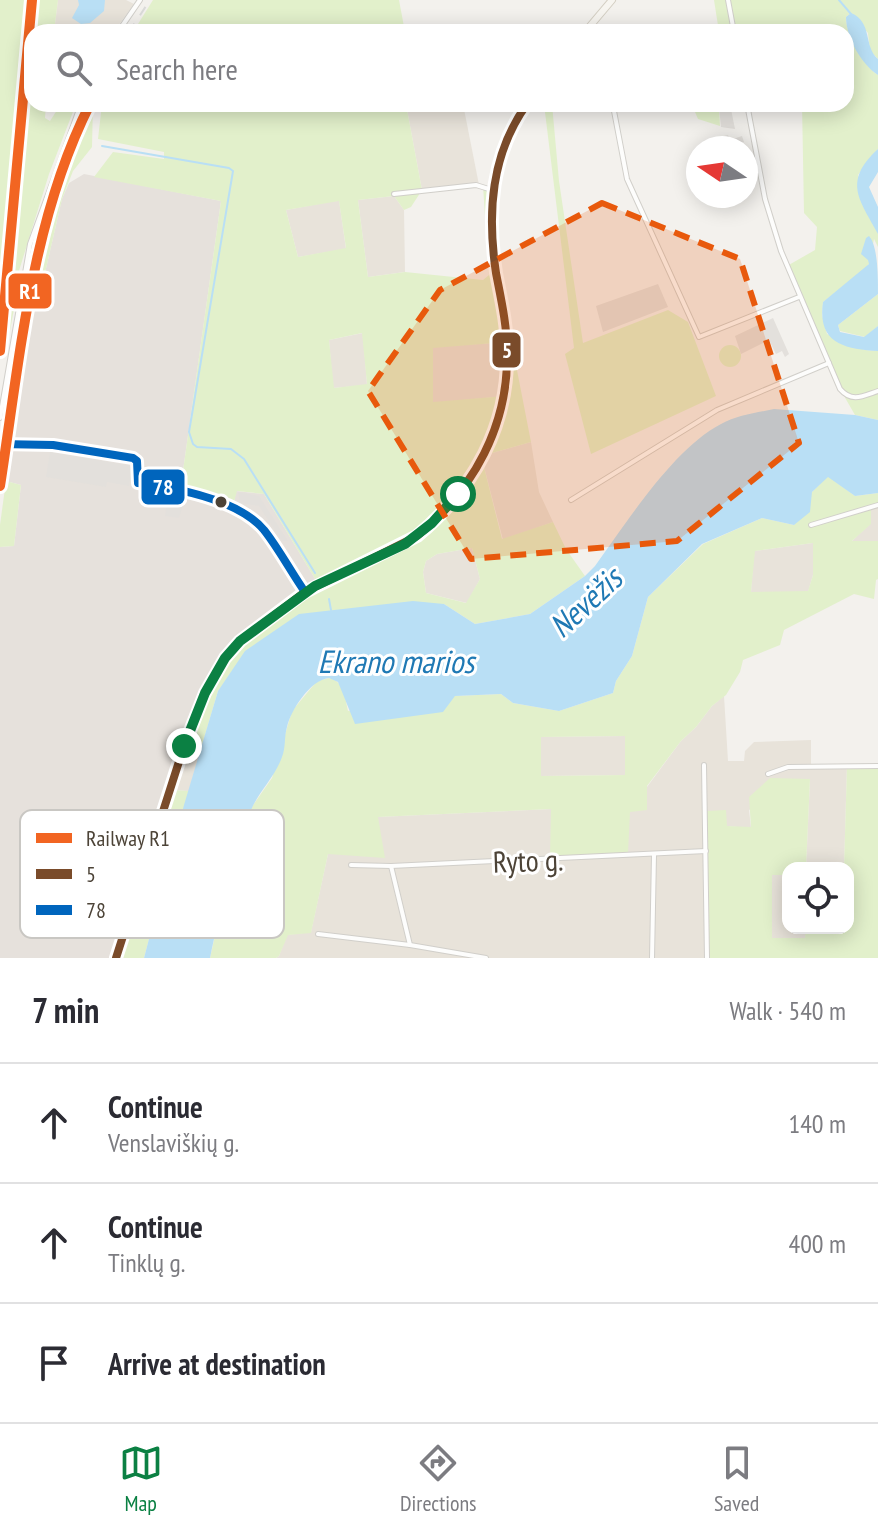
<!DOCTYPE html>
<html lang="en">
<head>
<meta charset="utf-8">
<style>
	:root { --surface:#fff; --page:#f7f7f7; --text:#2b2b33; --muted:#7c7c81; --line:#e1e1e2; --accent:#0b8043 }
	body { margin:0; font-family:"PT Sans Narrow",sans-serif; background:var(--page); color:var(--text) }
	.controls { position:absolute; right:24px; bottom:24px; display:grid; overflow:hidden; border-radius:16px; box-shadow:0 4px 20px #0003 }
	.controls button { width:72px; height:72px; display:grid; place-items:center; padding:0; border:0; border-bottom:2px solid var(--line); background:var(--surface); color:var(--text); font:40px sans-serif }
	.compass { position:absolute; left:686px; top:136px; width:72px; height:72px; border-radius:50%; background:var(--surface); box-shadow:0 4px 20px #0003; rotate:283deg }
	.stop { position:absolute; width:24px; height:24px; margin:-18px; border:6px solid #0b8043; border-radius:50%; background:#fff }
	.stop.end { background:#0b8043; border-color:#fff; box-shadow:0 2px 8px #0008 }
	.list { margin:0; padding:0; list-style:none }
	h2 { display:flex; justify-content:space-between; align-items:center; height:104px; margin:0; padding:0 32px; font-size:34px }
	h2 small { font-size:26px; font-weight:400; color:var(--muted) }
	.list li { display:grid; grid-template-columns:52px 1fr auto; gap:24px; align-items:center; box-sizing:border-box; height:120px; padding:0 32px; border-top:2px solid var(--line) }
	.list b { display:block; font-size:30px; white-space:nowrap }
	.list p { margin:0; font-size:26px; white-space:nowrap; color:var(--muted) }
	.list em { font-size:26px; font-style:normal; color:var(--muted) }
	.icon { flex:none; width:44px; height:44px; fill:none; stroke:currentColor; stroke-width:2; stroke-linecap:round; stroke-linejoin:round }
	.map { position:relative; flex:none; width:878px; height:958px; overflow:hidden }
	.search { position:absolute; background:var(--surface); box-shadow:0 4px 20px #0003; left:24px; right:24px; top:24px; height:88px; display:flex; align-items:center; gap:20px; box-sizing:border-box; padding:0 28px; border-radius:24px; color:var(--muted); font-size:30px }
	.sheet { height:464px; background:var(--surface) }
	nav { display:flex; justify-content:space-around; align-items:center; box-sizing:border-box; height:112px; border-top:2px solid var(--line); background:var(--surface); font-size:22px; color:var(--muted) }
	nav a { display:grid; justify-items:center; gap:4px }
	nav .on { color:var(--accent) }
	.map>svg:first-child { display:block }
	.residential { fill:#e8e3da }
	.industrial { fill:#e6e1dc }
	.green { fill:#e2f0cb; fill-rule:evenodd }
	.parking { fill:#e3e0dc }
	.water { fill:#b9dff5 }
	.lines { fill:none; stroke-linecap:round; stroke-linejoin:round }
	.stream { stroke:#b9dff5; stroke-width:2 }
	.minor-casing { stroke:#d1cfca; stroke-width:6 }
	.secondary-casing { stroke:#d4cfc3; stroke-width:8 }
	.minor { stroke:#fdfdfc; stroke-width:4 }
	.secondary { stroke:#f7f5f0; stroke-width:6 }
	.rail { stroke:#dadad9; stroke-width:2; stroke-dasharray:10 10; stroke-linecap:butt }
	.bus-1-casing { stroke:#fff; stroke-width:14 }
	.bus-2-casing { stroke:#fff; stroke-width:14 }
	.bus-1 { stroke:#7a4b2a; stroke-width:8 }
	.bus-2 { stroke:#0065bd; stroke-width:8 }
	.rail-1-casing { stroke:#fff; stroke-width:16 }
	.rail-1 { stroke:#f26522; stroke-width:10 }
	.route { stroke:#0b8043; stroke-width:10 }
	.marked { fill:#e8590c; fill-opacity:0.2; stroke:#e8590c; stroke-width:6; stroke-dasharray:16 10; stroke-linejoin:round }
	.bus-dot { fill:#4c4337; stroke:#fff; stroke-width:3 }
	.labels { text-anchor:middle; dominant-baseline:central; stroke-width:6; stroke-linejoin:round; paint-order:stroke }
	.street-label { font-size:30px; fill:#4c4337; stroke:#fff }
	.water-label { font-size:32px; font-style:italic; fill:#1f79b4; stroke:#fff }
	.key { fill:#fff; stroke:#c9c7c3; stroke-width:2 }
	.key-label { font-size:22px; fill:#4c4337 }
	.line-badge { stroke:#fff; stroke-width:3 }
	.badge-label { font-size:22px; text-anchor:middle; font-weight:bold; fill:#fff }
</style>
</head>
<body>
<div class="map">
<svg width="878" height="958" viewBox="0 0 878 958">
	<rect width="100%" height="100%" fill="#f3f1ed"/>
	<g class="residential">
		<path d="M58,0H126L134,4L115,30L54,32Z"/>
		<path d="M406,104H463L479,185L422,190Z"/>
		<path d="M394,196L404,210L405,272L368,277L358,200Z"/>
		<path d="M339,200L346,249L298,257L286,210Z"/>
		<path d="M363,333L367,385L333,388L329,340Z"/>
		<path d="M507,342L505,396L433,403V347Z"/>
		<path d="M531,442L539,492L553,522L503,540L484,467L492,453Z"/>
		<path d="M878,505V541L851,542L870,524L871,507Z"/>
		<path d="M813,543V575L808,592H751L754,551Z"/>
		<path d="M472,548L480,579L467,603L426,593L423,572L426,561L437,554Z"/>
		<path d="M724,696L728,761H744L745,751L754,742L811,740V765H847L844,868H806L810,780L749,810L751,828L726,826L708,958H276L279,956L287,935L311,932L328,854L378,817L552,809L647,810V787L681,741L696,727L712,706Z"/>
		<path d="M625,736L626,775L541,776L540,737Z"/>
		<path d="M188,745L200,752L189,791L172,790Z"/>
		<path d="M772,874L788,875V928H806V938L772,939Z"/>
	</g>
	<path class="industrial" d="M84,174L221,201L181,485L234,502L236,491L264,494L317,582L242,635L224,654L206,686L154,824L113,958H0V547L14,546L21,485L6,481L38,273H45L62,199L69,183Z"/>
	<g class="green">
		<path d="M0,0H28L0,300Z"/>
		<path d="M38,0H58L54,32H35Z"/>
		<path d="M153,0H399L405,32H133Z"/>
		<path d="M714,0H878V59L870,51L868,33L851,13L846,17C846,35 863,65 878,75V149L858,175L878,234V247L874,239L869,264L863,271L823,302L822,315L827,334L865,350L878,351V420L855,415L840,389L787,266L815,250L817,227L804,213L802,104H846V32H800V29H734V32H719Z"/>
		<path d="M32,68V104H46L45,118L50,121L61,104H76L49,174L18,274H13Z"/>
		<path d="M93,104L92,147L73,171L62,199L45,273H38L64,177Z"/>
		<path d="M102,104H406L422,190L411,207L404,210L394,196L358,200L368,277L405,272L483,280L489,275L483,186L492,190L491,214L507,342L433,348V402L505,396L485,454L432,523L383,555L317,582L264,494L237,491L234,502L181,485L221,201L94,177L113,152L164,159V152L98,139ZM339,201L346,248L298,257L286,210ZM362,333L367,384L334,388L329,340Z"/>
		<path d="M544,104H552L559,181L583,343L668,310L688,322L716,396L591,454L565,354L574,348Z"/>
		<path d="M711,104L719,108L720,126L698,119L695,112L700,105Z"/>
		<path d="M12,288L17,293L6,352L4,348L9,289Z"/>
		<path d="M878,294V326L865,337L840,331L838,325Z"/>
		<path d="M509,329L531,442L492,453L484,467L502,539L553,522L566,549L585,576L530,614L475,624L444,604L218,691L200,752L188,745C201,713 211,678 234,652C243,642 255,634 267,626C281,615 296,602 311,593C341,576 374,566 404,548C447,523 485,473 500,426C510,395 510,361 509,329ZM472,548L480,579L466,603L426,593L423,572L426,561L437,554Z"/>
		<circle cx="730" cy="356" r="11"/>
		<path d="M828,476L855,496L878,493V505L871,507V524L852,541H878V579L876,580L874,599L854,594L784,630L780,645L743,660L740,672L726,695L712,706L696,727L681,741L647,786V810L630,812L628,853L550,857L551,809L378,817L385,858L328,854L311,933L288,935L279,956L276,958H210L233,855L251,808L272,778L292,711L317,681L329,678C344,681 345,697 348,711L455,696L501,694L513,703L559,711L613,693L616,681L632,656L648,597L703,544L762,518L794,525L812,492ZM813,543V575L808,591L751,592L755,551ZM625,736V775L541,776V737Z"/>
		<path d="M6,481L21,485L14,546L0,547V525Z"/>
		<path d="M847,765H878V958H708L707,811L726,810L727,826L751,827L749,797L770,778L810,779L806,868H788V875H772V938H805L806,928H848V868H844Z"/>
		<path d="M172,790L189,791L178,831L161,826Z"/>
		<path d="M157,909L144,958H121L134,913Z"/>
	</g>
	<g class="parking">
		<path d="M711,104H730L735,129L721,127L719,108Z"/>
		<path d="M728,135L730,140L742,136L744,142L721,148H705L703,141Z"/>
		<path d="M658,284L668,307L603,332L596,306Z"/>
		<path d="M773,318L789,354L785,357L782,351L776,354L769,340L741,354L735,336Z"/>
		<path d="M50,452L132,466L129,486L107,482L106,487L46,477Z"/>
		<path d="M238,492L259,496L288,541H282L259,506L240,503Z"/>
		<path d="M168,495L185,498L179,518L165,516Z"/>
	</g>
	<g class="water">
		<path d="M78,0H105L104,11L90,23L81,24L72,18L79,5Z"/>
		<path d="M851,13C873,22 863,46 878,59V75C861,64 846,37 846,17Z"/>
		<path d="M878,149V172L869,187L878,207V234C860,200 842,182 878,149Z"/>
		<path d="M869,236C878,246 878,277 878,294L838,325L840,332L864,337L878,326V351C844,349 817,343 823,302L869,264L868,260L861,254L866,238Z"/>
		<path d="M774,409L855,415L878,420V493L855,496L828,477L812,492L810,512L794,525L762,518L702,544L648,597L632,656L616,681L613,693L559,711L513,703L501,694L455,696L443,712L355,724L338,682L329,678C310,680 291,710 287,727C284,737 286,747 282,757C275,777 259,791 251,810C230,857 221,908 210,958H144L184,805L218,691L245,651L299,614L413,601L444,604L475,624L530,614L585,576L595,566C627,522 673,449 721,424C737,415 756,413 774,409Z"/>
	</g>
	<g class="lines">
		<g class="stream">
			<path d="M839,0L851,14"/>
			<path d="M102,146L229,168L233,171L189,432L193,444L197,447L231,449L244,459L315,573"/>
			<path d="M329,599L331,610"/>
		</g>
		<g class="minor-casing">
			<g id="minor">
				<path d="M728,0L734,32"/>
				<path d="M118,32L140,0"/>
				<path d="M747,104L765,199L781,251L840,389C852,403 863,396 878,391"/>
				<path d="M614,111L627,179L699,337L799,297"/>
				<path d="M394,194L476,185L492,190"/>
				<path d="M0,418L30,244L81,104"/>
				<path d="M0,444L53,445L133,458L137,461L138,483C176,488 238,499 264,530C279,549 291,572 305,592"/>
				<path d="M571,500L717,410L829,363"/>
				<path d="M811,525L878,505"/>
				<path d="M704,765L707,958"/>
				<path d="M768,774L788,767L878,766"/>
				<path d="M351,865L391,866L706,851"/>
				<path d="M391,866L410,945"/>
				<path d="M318,934L410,945L486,958"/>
				<path d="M652,958L654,855"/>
			</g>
		</g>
		<g class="secondary-casing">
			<g id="secondary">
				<path d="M585,32L612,0"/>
				<path d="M116,958L184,746L205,693L225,658L240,641L305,592L417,536C474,489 509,425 507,351C507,325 501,299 496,273C487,213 491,154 527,104"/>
			</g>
		</g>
		<use href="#minor" class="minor"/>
		<use href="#secondary" class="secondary"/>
		<g class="rail">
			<path d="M129,32L150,0"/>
			<path d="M0,486C20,358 31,221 90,104"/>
		</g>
		<g class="bus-1-casing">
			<path id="bus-1" d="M116,958L184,746L205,693L225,658L240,641L305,592L417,536C474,489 509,425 507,351C507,325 501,299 496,273C487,213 491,154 527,104"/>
		</g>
		<g class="bus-2-casing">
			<path id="bus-2" d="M0,444L53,445L133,458L137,461L138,483C176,488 238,499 264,530C279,549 291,572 305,592"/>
		</g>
		<use href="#bus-1" class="bus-1"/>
		<use href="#bus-2" class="bus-2"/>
		<g class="rail-1-casing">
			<g id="rail-1">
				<path d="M0,351L32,0"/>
				<path d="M0,486C20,358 31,221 90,104"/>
			</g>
		</g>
		<use href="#rail-1" class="rail-1"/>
	</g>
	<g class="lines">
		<path class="route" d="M184,746L205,693L225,658L240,641L315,586L405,544L432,523L458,494"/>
	</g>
	<path class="marked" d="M602,203L740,259L799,443L677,541L471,559L368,391L440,290Z"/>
	<circle class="bus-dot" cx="221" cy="502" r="7"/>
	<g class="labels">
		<g class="street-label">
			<text transform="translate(528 860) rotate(-2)">Ryto g.</text>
		</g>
		<g class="water-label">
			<text transform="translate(585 602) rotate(-43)">Nevėžis</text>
			<text x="396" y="661">Ekrano marios</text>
		</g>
	</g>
	<rect x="20" y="810" width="264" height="128" rx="12" class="key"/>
	<rect x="36" y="833" width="36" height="10" fill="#f26522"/>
	<rect x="36" y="869" width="36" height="10" fill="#7a4b2a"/>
	<rect x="36" y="905" width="36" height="10" fill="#0065bd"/>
	<g class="key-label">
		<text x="86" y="846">Railway R1</text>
		<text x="86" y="882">5</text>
		<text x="86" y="918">78</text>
	</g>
	<g class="line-badge">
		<rect x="7" y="272" width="46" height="38" rx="8" fill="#f26522"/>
		<rect x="491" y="331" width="31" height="38" rx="8" fill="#7a4b2a"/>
		<rect x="140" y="468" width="46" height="38" rx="8" fill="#0065bd"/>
	</g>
	<g class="badge-label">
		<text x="30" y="299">R1</text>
		<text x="507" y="358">5</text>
		<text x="163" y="495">78</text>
	</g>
</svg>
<div class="controls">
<button><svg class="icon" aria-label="locate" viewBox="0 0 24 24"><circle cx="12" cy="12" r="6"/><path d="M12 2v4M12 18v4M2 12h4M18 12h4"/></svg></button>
</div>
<svg class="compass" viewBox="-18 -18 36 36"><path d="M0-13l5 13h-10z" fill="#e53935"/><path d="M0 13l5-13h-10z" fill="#7c7c81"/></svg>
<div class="stop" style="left:458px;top:494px"></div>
<div class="stop end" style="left:184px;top:746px"></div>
<div class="search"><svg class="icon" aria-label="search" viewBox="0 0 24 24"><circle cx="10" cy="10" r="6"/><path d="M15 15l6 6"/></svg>Search here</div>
</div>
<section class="sheet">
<h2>7 min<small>Walk · 540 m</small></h2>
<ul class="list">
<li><svg class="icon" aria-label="ahead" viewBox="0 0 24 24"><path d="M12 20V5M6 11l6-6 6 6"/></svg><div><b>Continue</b><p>Venslaviškių g.</p></div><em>140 m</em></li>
<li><svg class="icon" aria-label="ahead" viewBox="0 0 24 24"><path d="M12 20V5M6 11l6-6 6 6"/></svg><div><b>Continue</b><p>Tinklų g.</p></div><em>400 m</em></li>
<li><svg class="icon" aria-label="arrive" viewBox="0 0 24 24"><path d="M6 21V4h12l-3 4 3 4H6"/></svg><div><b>Arrive at destination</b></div></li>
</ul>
</section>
<nav>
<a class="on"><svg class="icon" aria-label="map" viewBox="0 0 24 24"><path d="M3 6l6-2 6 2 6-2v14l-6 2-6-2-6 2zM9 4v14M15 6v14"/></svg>Map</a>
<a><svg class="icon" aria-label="directions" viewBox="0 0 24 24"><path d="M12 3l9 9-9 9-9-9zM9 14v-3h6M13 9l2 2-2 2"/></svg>Directions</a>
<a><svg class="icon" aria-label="saved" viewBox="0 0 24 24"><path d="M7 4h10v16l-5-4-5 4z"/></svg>Saved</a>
</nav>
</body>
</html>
